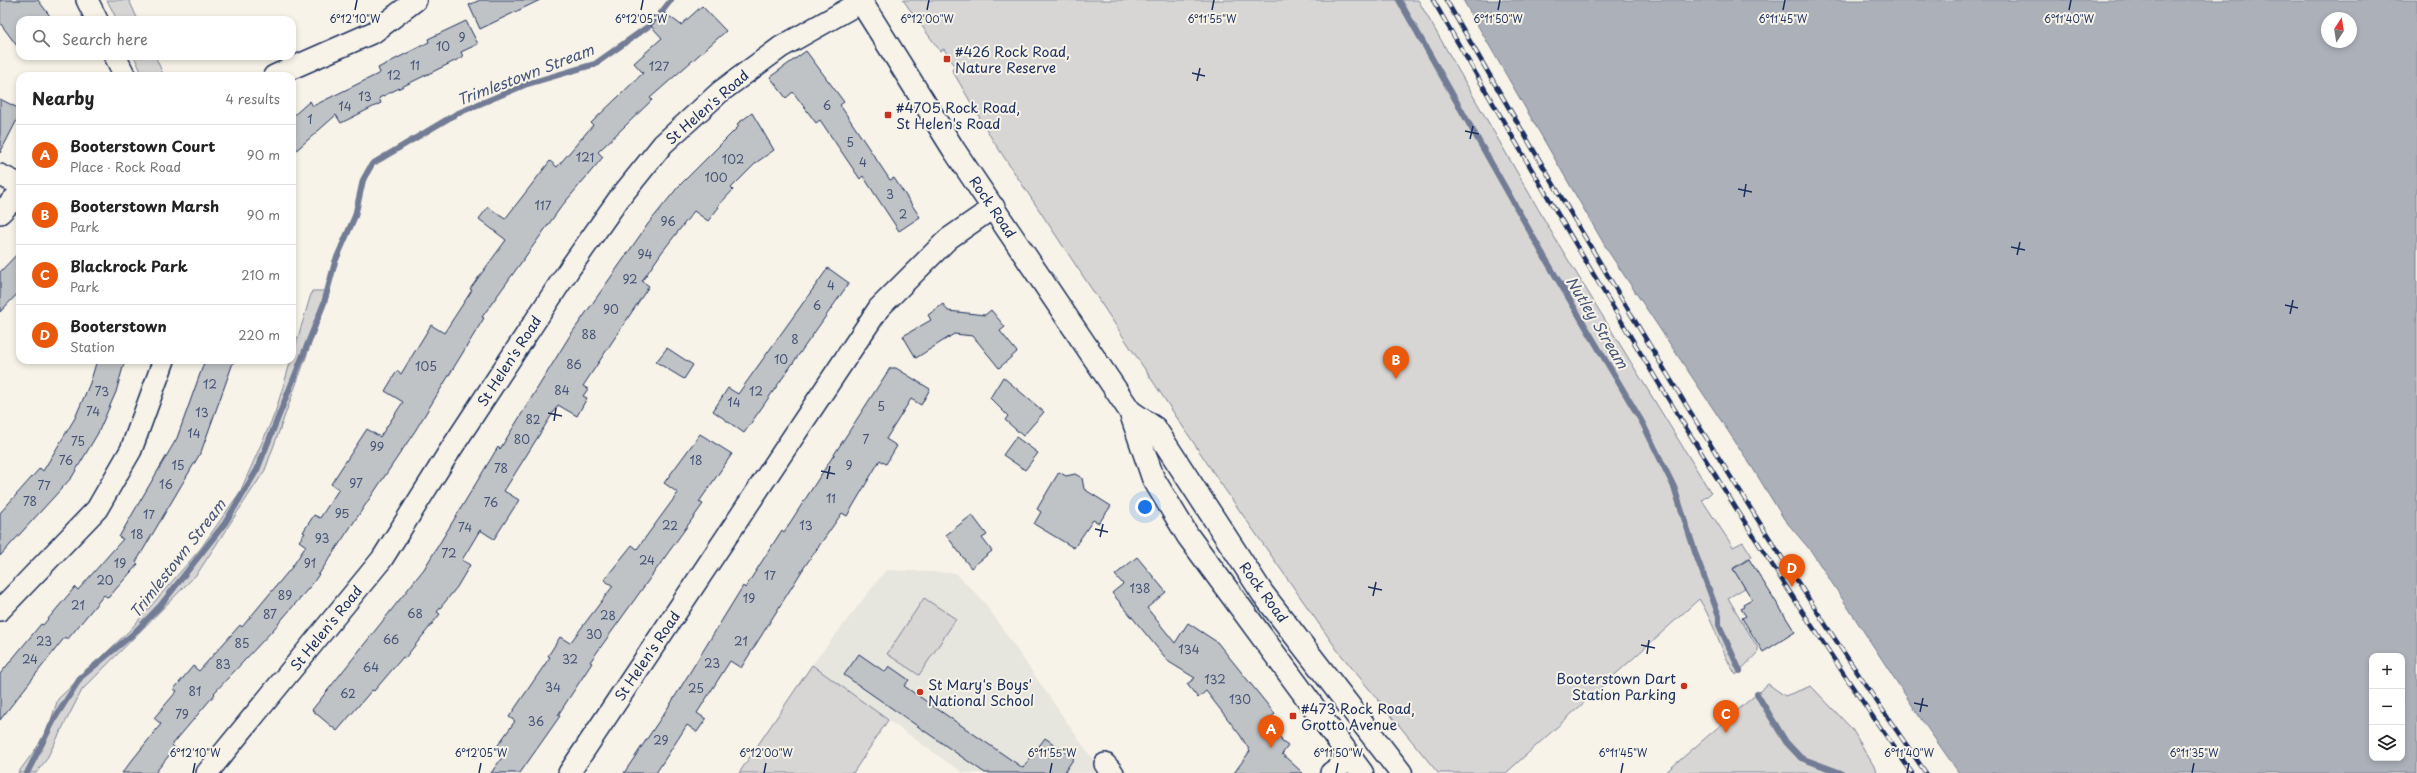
<!DOCTYPE html>
<html lang="en">
<head>
<meta charset="utf-8">
<style>
	:root { --surface:#fff; --page:#f6f6f6; --text:#222; --muted:#767676; --line:#e0e0e0; --accent:#ea580c }
	body { margin:0; font-family:"Playpen Sans",sans-serif; background:var(--page); color:var(--text) }
	.controls { position:absolute; right:12px; bottom:12px; display:grid; overflow:hidden; border-radius:8px; box-shadow:0 2px 6px #0003 }
	.controls button { width:36px; height:36px; display:grid; place-items:center; padding:0; border:0; border-bottom:1px solid var(--line); background:var(--surface); color:var(--text); font:20px sans-serif }
	.compass { position:absolute; left:2321px; top:12px; width:36px; height:36px; border-radius:50%; background:var(--surface); box-shadow:0 2px 6px #0003; rotate:12deg }
	.you { position:absolute; left:1145px; top:507px; width:14px; height:14px; margin:-10px; border:3px solid #fff; border-radius:50%; background:#1a73e8; box-shadow:0 0 0 6px #1a73e833 }
	.badge { display:grid; place-items:center; width:26px; height:26px; border-radius:50%; background:var(--accent); color:#fff; font-size:13px; font-weight:700 }
	.pin { position:absolute; translate:-50% -33px; filter:drop-shadow(0 1px 2px #0008) }
	.pin::after { content:''; position:absolute; top:21px; width:14px; height:12px; background:inherit; clip-path:polygon(0 0,100% 0,50% 100%) }
	.list { margin:0; padding:0; list-style:none }
	h2 { display:flex; justify-content:space-between; align-items:center; height:52px; margin:0; padding:0 16px; font-size:17px }
	h2 small { font-size:13px; font-weight:400; color:var(--muted) }
	.list li { display:grid; grid-template-columns:26px 1fr auto; gap:12px; align-items:center; box-sizing:border-box; height:60px; padding:0 16px; border-top:1px solid var(--line) }
	.list b { display:block; font-size:15px; white-space:nowrap }
	.list p { margin:0; font-size:13px; white-space:nowrap; color:var(--muted) }
	.list em { font-size:13px; font-style:normal; color:var(--muted) }
	.icon { flex:none; width:22px; height:22px; fill:none; stroke:currentColor; stroke-width:2; stroke-linecap:round; stroke-linejoin:round }
	.map { position:relative; flex:none; width:2417px; height:773px; overflow:hidden }
	.search { position:absolute; background:var(--surface); box-shadow:0 2px 6px #0003; left:16px; top:16px; width:280px; height:44px; display:flex; align-items:center; gap:10px; box-sizing:border-box; padding:0 14px; border-radius:12px; color:var(--muted); font-size:15px }
	.panel { position:absolute; background:var(--surface); box-shadow:0 2px 6px #0003; left:16px; top:72px; width:280px; height:292px; border-radius:12px }
	.map>svg:first-child { display:block }
	.built { fill:#e6e5de }
	.green { fill:#d7d6d4; stroke:#798299 }
	.water { fill:#acb0b9; stroke:#727c95; fill-rule:evenodd }
	.lines { fill:none; stroke-linecap:round; stroke-linejoin:round }
	.stream { stroke:#727c95; stroke-width:6 }
	.building { fill:#c0c3c5; stroke:#1b2f5e }
	.minor-casing { stroke:#1b2f5e; stroke-width:24 }
	.secondary-casing { stroke:#1b2f5e; stroke-width:25 }
	.minor { stroke:#f7f3e8; stroke-width:21 }
	.secondary { stroke:#f7f3e8; stroke-width:22 }
	.rail-casing { stroke:#1b2f5e; stroke-width:4.5 }
	.rail { stroke:#f7f3e8; stroke-width:3; stroke-dasharray:9; stroke-linecap:butt }
	.ticks { fill:none; stroke:#1b2f5e; stroke-width:1.5 }
	.poi-dot { fill:#c8321e; stroke:#f7f3e8; stroke-width:1.5 }
	.labels { text-anchor:middle; dominant-baseline:central; stroke-width:4; stroke-linejoin:round; paint-order:stroke }
	.number-label { font-size:12px; fill:#445478 }
	.poi-label { font-size:14px; fill:#1b2f5e; stroke:#f7f3e8; text-anchor:start }
	.street-label { font-size:14px; fill:#1b2f5e; stroke:#f7f3e8 }
	.water-label { font-size:15px; font-style:italic; fill:#465679; stroke:#f7f3e8 }
	.ticks-label { font-size:10px; text-anchor:middle; fill:#1b2f5e; stroke:#f7f3e8; stroke-width:4; stroke-linejoin:round; paint-order:stroke }
</style>
</head>
<body>
<div class="map">
<svg width="2417" height="773" viewBox="0 0 2417 773">
	<rect width="100%" height="100%" fill="#f7f3e8"/>
	<filter id="ink" filterUnits="userSpaceOnUse"><feTurbulence type="fractalNoise" baseFrequency=".025" numOctaves="2"/><feDisplacementMap in="SourceGraphic" scale="8" xChannelSelector="R" yChannelSelector="G"/><feConvolveMatrix kernelMatrix="1 2 1 2 8 2 1 2 1" color-interpolation-filters="sRGB"/></filter>
	<g filter="url(#ink)">
		<path class="built" d="M886,570L956,573L984,602L1102,773H963L888,720L853,773H739L812,665Z"/>
		<g class="green">
			<path d="M107,0H129L138,20H117Z"/>
			<path d="M903,0H1418L1556,240L1711,493L1702,500L1733,547L1743,542L1752,556L1733,568L1745,588L1728,598L1758,648V652L1736,675C1720,651 1715,623 1699,599L1506,773H1438L1338,651L1219,481L992,139L952,70L955,66L944,49L940,51Z"/>
			<path d="M134,56H155L164,76H143Z"/>
			<path d="M312,291H330L265,470L197,574L82,690L46,760L36,773H18L46,735L58,699L130,630L201,548L240,492L275,413Z"/>
			<path d="M924,598L956,619L919,675L887,654Z"/>
			<path d="M812,665L888,720L853,773H739Z"/>
			<path d="M1768,684L1785,696L1811,686L1852,729L1878,773H1665Z"/>
		</g>
		<path class="water" d="M1463,0H2417V773H1959L1921,719L1811,551L1784,519L1752,467L1608,251ZM2327,18H2351V42H2327ZM2372,656H2402V758H2372Z"/>
		<g class="lines">
			<g class="stream">
				<path d="M1399,0L1545,258L1642,422L1674,487L1696,555L1719,616V625L1740,671"/>
				<path d="M1757,694L1786,742L1801,758L1841,773"/>
				<path d="M27,773L55,718L81,677L133,634L160,606L225,523L257,470L324,303L335,262L355,216L363,180L372,164L456,114L527,84L595,64L653,23L671,0"/>
			</g>
		</g>
		<g class="building">
			<path d="M0,0H38L53,20H20V50L0,23Z"/>
			<path d="M480,0H540L480,29L469,5Z"/>
			<path d="M702,6L726,31L650,98L652,100L598,152L603,157L561,207L482,317L484,318L415,431L313,583L272,631L214,693L215,694L172,745L175,748L155,773H122L161,724L154,718L177,691L174,689L193,666L199,671L240,625L242,627L292,567L306,546L299,541L305,533L303,532L314,515L320,518L339,489L331,484L367,429L380,437L403,402L385,391L397,371L401,374L431,325L444,333L472,290L470,289L506,240L479,219L488,207L505,219L550,161L557,167L593,125L591,123L643,73L634,63L662,38L651,26L665,13L681,25Z"/>
			<path d="M466,21L478,44L461,52L463,57L379,98L381,103L341,123L336,115L292,154V117L310,101L313,106L380,73L378,68L429,42L428,39Z"/>
			<path d="M806,51L844,102L840,105L890,180L894,178L920,217L899,231L863,176L860,179L820,120L816,123L793,92L786,98L770,77Z"/>
			<path d="M0,99L20,109V114L0,153Z"/>
			<path d="M752,113L774,150L757,162L731,188L733,190L718,206L719,207L708,221L694,211L662,252L642,281L649,286L583,386L588,389L583,396L587,398L577,416L558,405L504,491L519,500L494,539L480,530L462,560L470,565L457,587L437,612L440,614L405,658L403,657L374,691L372,690L337,731L312,710L424,569L498,447L500,449L569,337L648,224L678,187L739,126L737,124Z"/>
			<path d="M20,251V291L0,312V272Z"/>
			<path d="M828,268L849,283L744,433L713,411L728,388L738,394Z"/>
			<path d="M943,304L948,311L967,313L985,315L991,310L1005,327L1000,331L1017,352L999,368L973,336L954,334L916,358L903,336L931,320L928,315Z"/>
			<path d="M667,348L693,365L684,379L656,362Z"/>
			<path d="M97,360H125L116,392L98,433L72,477L0,556V513L40,468L43,471L75,418L90,383Z"/>
			<path d="M205,360H234L201,452L136,562L138,564L108,598L104,595L67,640L65,637L0,720V674L41,624L43,625L75,587L78,590L123,539L119,537L177,438Z"/>
			<path d="M890,368H896L930,389L921,405L911,399L886,439L897,446L886,464L880,460L847,516L842,513L805,566L741,668L730,661L697,713L706,719L697,732L687,725L656,773H624L671,703L743,586L745,588L782,530L784,532Z"/>
			<path d="M1003,377L1044,412L1023,436L1005,420L1008,416L990,398Z"/>
			<path d="M700,434L732,454L699,502L703,504L590,662L592,663L558,715L560,716L520,773H491L503,756L500,754L502,752L496,748L515,721L509,717L550,657L548,656L560,637L570,643L613,586L604,580L632,545L637,549L678,493L664,483Z"/>
			<path d="M1016,437L1038,453L1025,470L1003,455Z"/>
			<path d="M1059,472L1066,476L1075,474L1082,478L1084,489L1111,506L1099,523L1093,520L1074,548L1034,524L1041,512L1037,509Z"/>
			<path d="M972,515L987,535L982,538L992,551L971,568L946,535Z"/>
			<path d="M1137,557L1166,592L1147,608L1175,643L1188,623L1217,642L1275,714L1263,723L1278,734L1277,735L1282,739L1281,741L1288,746L1282,754L1303,773H1234L1250,751L1240,735L1206,691L1198,698L1187,684L1195,678L1169,662L1112,593L1123,584L1115,575Z"/>
			<path d="M1749,559L1795,632L1763,652L1742,618L1746,616L1741,609L1744,607L1743,604L1752,599L1733,569Z"/>
			<path d="M859,654L885,672L889,666L909,680L904,686L1023,768L1045,738L1074,758L1064,773H985L844,675Z"/>
		</g>
		<g class="lines">
			<g class="minor-casing">
				<g id="minor">
					<path d="M87,0L97,20"/>
					<path d="M115,56L125,76"/>
					<path d="M274,76L374,32L416,0"/>
					<path d="M0,175L17,183"/>
					<path d="M0,213L17,196"/>
					<path d="M0,610L97,509L131,450L164,360"/>
					<path d="M1105,764L1113,773"/>
					<path d="M207,773L382,559L451,449L570,268L618,200L663,144L720,92L781,47L861,2"/>
					<path d="M569,773L879,308L948,239L994,207"/>
					<path d="M1331,773L1350,759"/>
				</g>
			</g>
			<g class="secondary-casing">
				<g id="secondary">
					<path d="M860,0L954,150L1130,411L1153,478L1188,536L1362,773"/>
					<path d="M1130,411L1155,428L1263,594L1401,773"/>
				</g>
			</g>
			<use href="#minor" class="minor"/>
			<use href="#secondary" class="secondary"/>
			<g class="rail-casing">
				<g id="rail">
					<path d="M1433,0C1585,262 1737,525 1912,773"/>
					<path d="M1446,0C1598,262 1752,524 1926,773"/>
				</g>
			</g>
			<use href="#rail" class="rail"/>
		</g>
	</g>
	<path class="ticks" d="M355,10L357,0M641,10L643,0M927,10L929,0M1212,10L1214,0M1498,10L1500,0M1783,10L1785,0M2069,10L2071,0M1192,73L1205,76M1197,81L1200,68M1465,131L1479,134M1470,139L1473,126M1738,189L1752,192M1744,197L1746,184M2011,247L2025,250M2017,255L2020,242M2285,305L2298,308M2290,314L2293,300M548,413L562,416M554,421L556,408M821,471L835,474M827,479L830,466M1095,529L1108,532M1100,537L1103,524M1368,587L1382,590M1373,596L1376,582M1641,645L1655,648M1647,654L1649,640M1914,703L1928,706M1920,712L1923,698M193,773L195,763M479,773L481,763M764,773L766,763M1050,773L1052,763M1336,773L1338,763M1621,773L1623,763M1907,773L1909,763M2192,773L2194,763"/>
	<g class="poi-dot">
		<rect x="943" y="55" width="8" height="8" rx="2"/>
		<rect x="884" y="111" width="8" height="8" rx="2"/>
		<circle cx="1684" cy="686" r="4"/>
		<circle cx="920" cy="692" r="4"/>
		<rect x="1289" y="712" width="8" height="8" rx="2"/>
	</g>
	<g class="labels">
		<g class="number-label">
			<text x="462" y="37">9</text>
			<text x="443" y="46">10</text>
			<text x="415" y="65">11</text>
			<text x="659" y="66">127</text>
			<text x="394" y="75">12</text>
			<text x="365" y="96">13</text>
			<text x="827" y="105">6</text>
			<text x="345" y="106">14</text>
			<text x="310" y="119">1</text>
			<text x="850" y="142">5</text>
			<text x="585" y="157">121</text>
			<text x="733" y="159">102</text>
			<text x="863" y="162">4</text>
			<text x="716" y="177">100</text>
			<text x="890" y="194">3</text>
			<text x="543" y="205">117</text>
			<text x="903" y="214">2</text>
			<text x="668" y="221">96</text>
			<text x="645" y="254">94</text>
			<text x="630" y="279">92</text>
			<text x="831" y="285">4</text>
			<text x="817" y="305">6</text>
			<text x="611" y="309">90</text>
			<text x="589" y="334">88</text>
			<text x="795" y="339">8</text>
			<text x="781" y="359">10</text>
			<text x="574" y="364">86</text>
			<text x="426" y="366">105</text>
			<text x="210" y="384">12</text>
			<text x="562" y="390">84</text>
			<text x="102" y="391">73</text>
			<text x="756" y="391">12</text>
			<text x="734" y="402">14</text>
			<text x="881" y="406">5</text>
			<text x="93" y="411">74</text>
			<text x="202" y="412">13</text>
			<text x="533" y="419">82</text>
			<text x="194" y="433">14</text>
			<text x="522" y="439">80</text>
			<text x="866" y="439">7</text>
			<text x="78" y="441">75</text>
			<text x="377" y="446">99</text>
			<text x="66" y="460">76</text>
			<text x="696" y="460">18</text>
			<text x="178" y="465">15</text>
			<text x="849" y="465">9</text>
			<text x="501" y="468">78</text>
			<text x="356" y="483">97</text>
			<text x="166" y="484">16</text>
			<text x="44" y="485">77</text>
			<text x="831" y="498">11</text>
			<text x="30" y="501">78</text>
			<text x="491" y="502">76</text>
			<text x="342" y="513">95</text>
			<text x="149" y="514">17</text>
			<text x="670" y="525">22</text>
			<text x="806" y="525">13</text>
			<text x="465" y="527">74</text>
			<text x="137" y="534">18</text>
			<text x="322" y="538">93</text>
			<text x="449" y="553">72</text>
			<text x="647" y="560">24</text>
			<text x="120" y="563">19</text>
			<text x="310" y="563">91</text>
			<text x="770" y="575">17</text>
			<text x="105" y="580">20</text>
			<text x="1140" y="588">138</text>
			<text x="285" y="595">89</text>
			<text x="749" y="598">19</text>
			<text x="78" y="605">21</text>
			<text x="415" y="613">68</text>
			<text x="270" y="614">87</text>
			<text x="608" y="615">28</text>
			<text x="594" y="634">30</text>
			<text x="391" y="639">66</text>
			<text x="44" y="641">23</text>
			<text x="741" y="641">21</text>
			<text x="242" y="643">85</text>
			<text x="1189" y="649">134</text>
			<text x="30" y="659">24</text>
			<text x="570" y="659">32</text>
			<text x="712" y="663">23</text>
			<text x="223" y="664">83</text>
			<text x="371" y="667">64</text>
			<text x="1215" y="679">132</text>
			<text x="553" y="687">34</text>
			<text x="696" y="688">25</text>
			<text x="195" y="691">81</text>
			<text x="348" y="693">62</text>
			<text x="1240" y="699">130</text>
			<text x="182" y="714">79</text>
			<text x="536" y="721">36</text>
			<text x="661" y="740">29</text>
		</g>
		<g class="poi-label">
			<text x="955" y="51">#426 Rock Road,<tspan x="955" dy="16">Nature Reserve</tspan></text>
			<text x="896" y="107">#4705 Rock Road,<tspan x="896" dy="16">St Helen's Road</tspan></text>
			<text x="1676" y="678" text-anchor="end">Booterstown Dart<tspan x="1676" dy="16">Station Parking</tspan></text>
			<text x="928" y="684">St Mary's Boys'<tspan x="928" dy="16">National School</tspan></text>
			<text x="1301" y="708">#473 Rock Road,<tspan x="1301" dy="16">Grotto Avenue</tspan></text>
		</g>
		<g class="street-label">
			<text transform="translate(707 107) rotate(-41)">St Helen's Road</text>
			<text transform="translate(993 207) rotate(56)">Rock Road</text>
			<text transform="translate(509 361) rotate(-57)">St Helen's Road</text>
			<text transform="translate(1264 592) rotate(54)">Rock Road</text>
			<text transform="translate(326 628) rotate(-51)">St Helen's Road</text>
			<text transform="translate(647 656) rotate(-56)">St Helen's Road</text>
		</g>
		<g class="water-label">
			<text transform="translate(525 74) rotate(-21)">Trimlestown Stream</text>
			<text transform="translate(1598 322) rotate(59)">Nutley Stream</text>
			<text transform="translate(177 558) rotate(-52)">Trimlestown Stream</text>
		</g>
	</g>
	<g class="ticks-label">
		<text x="355" y="23">6°12'10"W</text>
		<text x="641" y="23">6°12'05"W</text>
		<text x="927" y="23">6°12'00"W</text>
		<text x="1212" y="23">6°11'55"W</text>
		<text x="1498" y="23">6°11'50"W</text>
		<text x="1783" y="23">6°11'45"W</text>
		<text x="2069" y="23">6°11'40"W</text>
		<text x="195" y="757">6°12'10"W</text>
		<text x="481" y="757">6°12'05"W</text>
		<text x="766" y="757">6°12'00"W</text>
		<text x="1052" y="757">6°11'55"W</text>
		<text x="1338" y="757">6°11'50"W</text>
		<text x="1623" y="757">6°11'45"W</text>
		<text x="1909" y="757">6°11'40"W</text>
		<text x="2194" y="757">6°11'35"W</text>
	</g>
</svg>
<div class="controls">
<button>+</button>
<button>−</button>
<button><svg class="icon" aria-label="layers" viewBox="0 0 24 24"><path d="M12 4l9 5-9 5-9-5zM3 14l9 5 9-5"/></svg></button>
</div>
<svg class="compass" viewBox="-18 -18 36 36"><path d="M0-13l5 13h-10z" fill="#e53935"/><path d="M0 13l5-13h-10z" fill="#767676"/></svg>
<div class="you"></div>
<div class="pin badge" style="left:1271px;top:748px">A</div>
<div class="pin badge" style="left:1396px;top:379px">B</div>
<div class="pin badge" style="left:1726px;top:733px">C</div>
<div class="pin badge" style="left:1792px;top:587px">D</div>
<div class="search"><svg class="icon" aria-label="search" viewBox="0 0 24 24"><circle cx="10" cy="10" r="6"/><path d="M15 15l6 6"/></svg>Search here</div>
<section class="panel">
<h2>Nearby<small>4 results</small></h2>
<ul class="list">
<li><span class="badge">A</span><div><b>Booterstown Court</b><p>Place · Rock Road</p></div><em>90 m</em></li>
<li><span class="badge">B</span><div><b>Booterstown Marsh</b><p>Park</p></div><em>90 m</em></li>
<li><span class="badge">C</span><div><b>Blackrock Park</b><p>Park</p></div><em>210 m</em></li>
<li><span class="badge">D</span><div><b>Booterstown</b><p>Station</p></div><em>220 m</em></li>
</ul>
</section>
</div>
</body>
</html>
